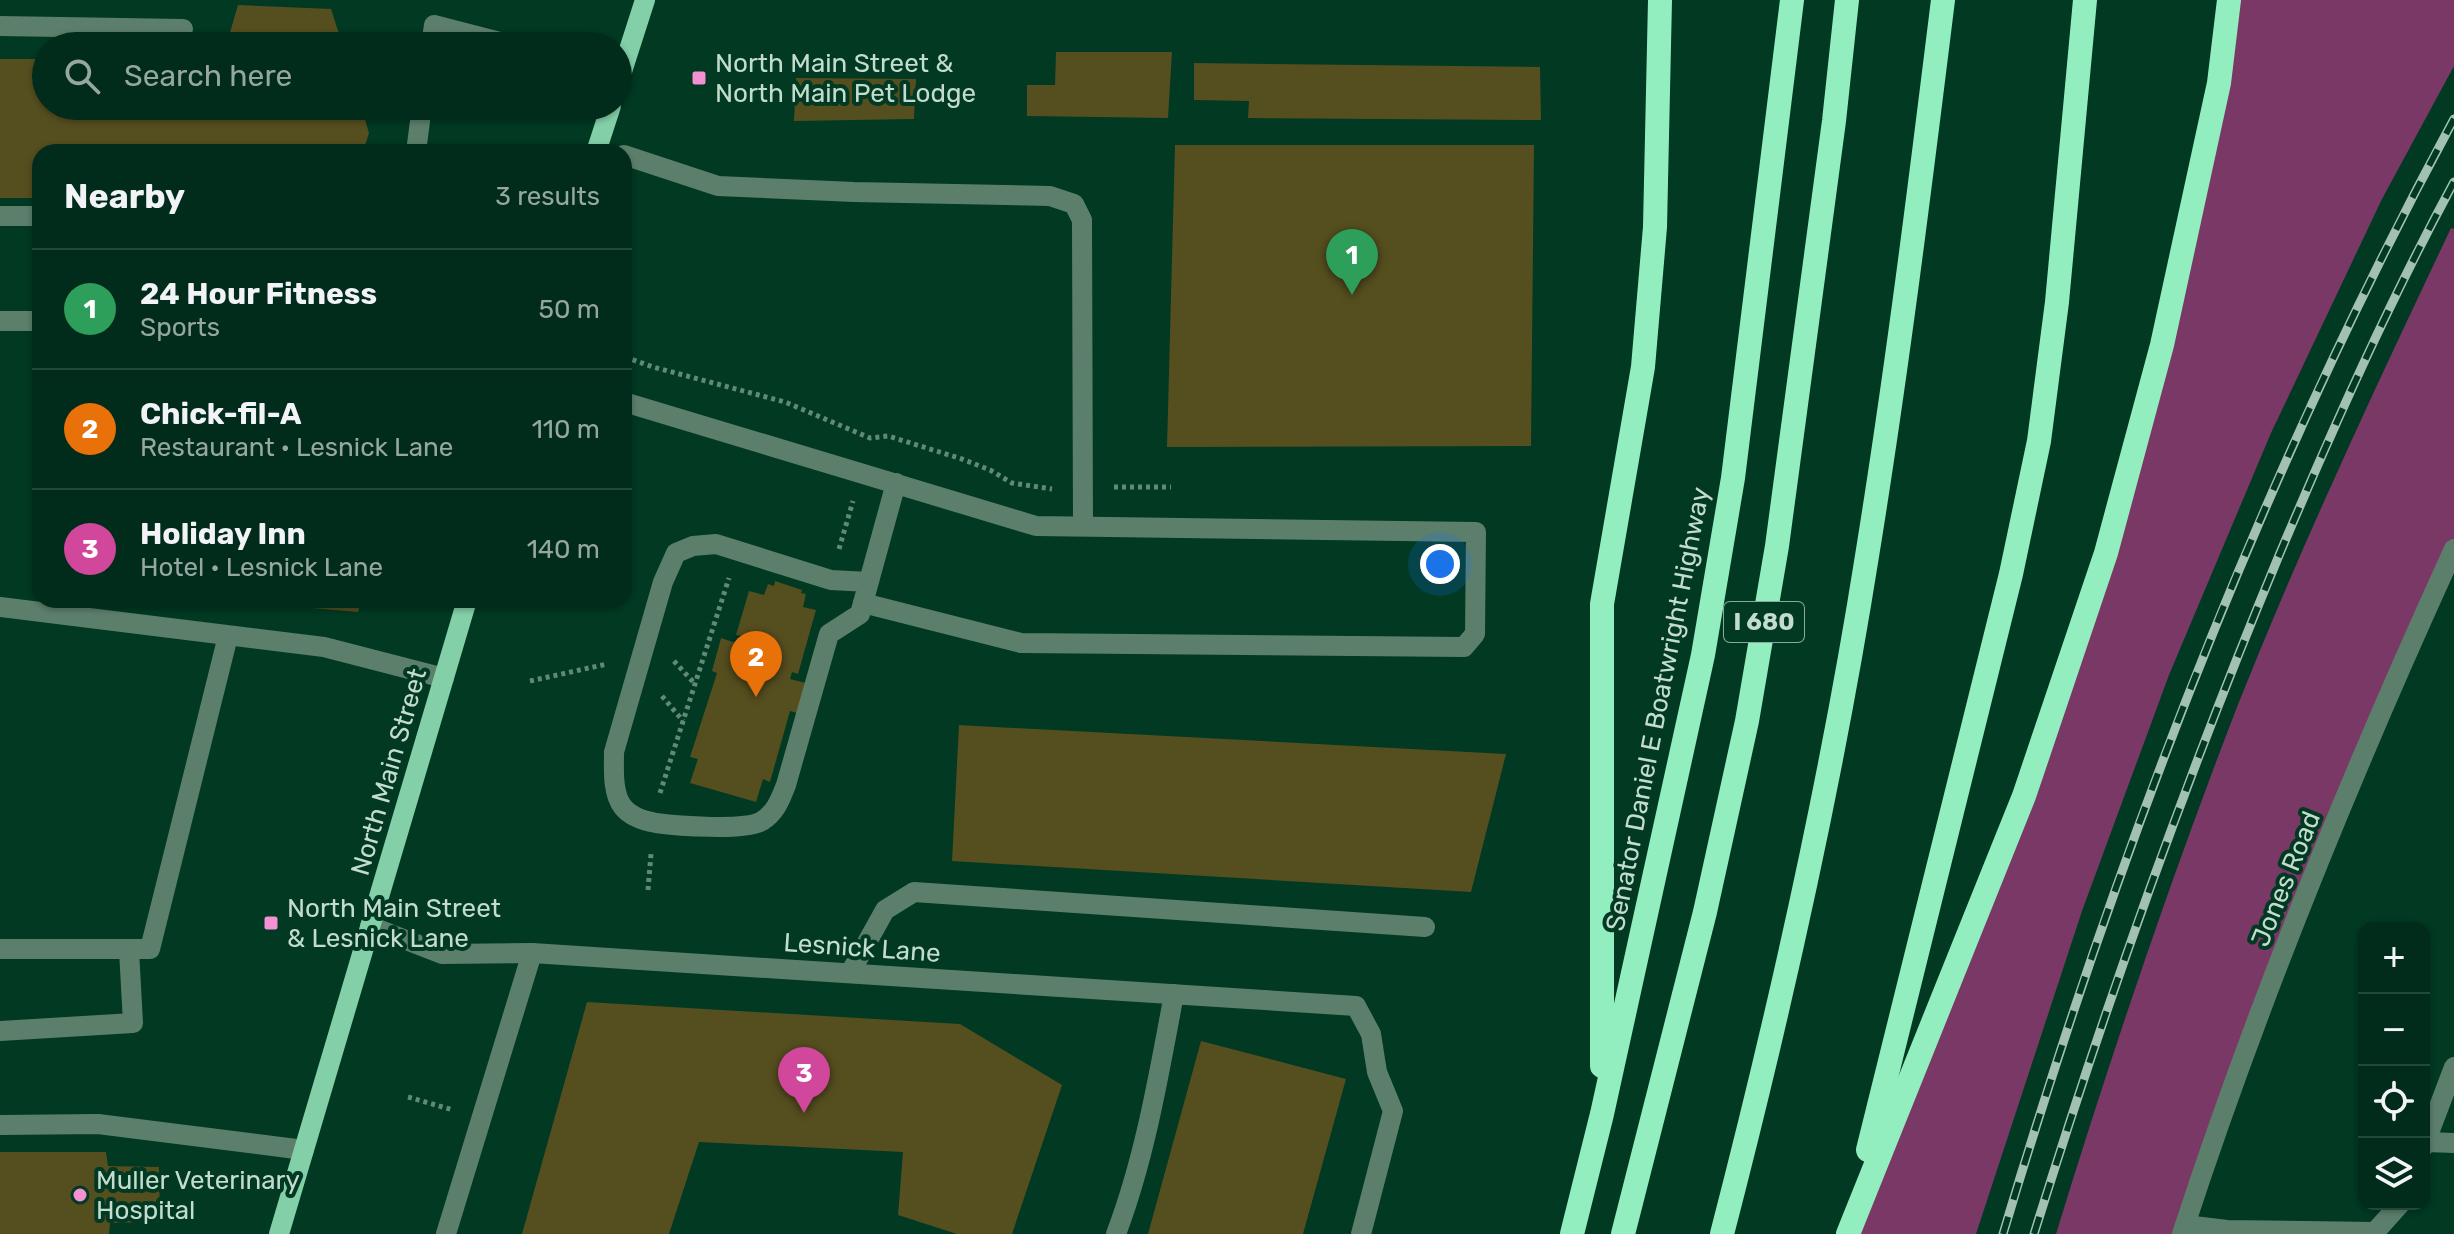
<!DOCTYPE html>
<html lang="en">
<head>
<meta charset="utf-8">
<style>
	:root { --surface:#012b1a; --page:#0f3727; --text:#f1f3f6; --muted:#96a7a2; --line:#234739; --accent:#db2777 }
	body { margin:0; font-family:Rubik,sans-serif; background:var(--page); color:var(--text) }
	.controls { position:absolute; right:24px; bottom:24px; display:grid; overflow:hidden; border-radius:16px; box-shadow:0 2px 6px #0004 }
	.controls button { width:72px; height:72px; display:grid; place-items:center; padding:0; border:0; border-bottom:2px solid var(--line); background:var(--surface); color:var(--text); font:40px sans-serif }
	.you { position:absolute; left:1440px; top:564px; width:28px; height:28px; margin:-20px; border:6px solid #fff; border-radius:50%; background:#1a73e8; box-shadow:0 0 0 12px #1a73e833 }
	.badge { display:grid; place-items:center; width:52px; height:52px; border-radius:50%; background:var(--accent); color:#fff; font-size:26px; font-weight:700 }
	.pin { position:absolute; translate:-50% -66px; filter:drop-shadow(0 2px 4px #0008) }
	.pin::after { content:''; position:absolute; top:42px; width:28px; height:24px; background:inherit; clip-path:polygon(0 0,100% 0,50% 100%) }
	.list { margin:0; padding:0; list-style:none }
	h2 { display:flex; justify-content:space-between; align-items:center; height:104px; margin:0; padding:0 32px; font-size:34px }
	h2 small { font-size:26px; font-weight:400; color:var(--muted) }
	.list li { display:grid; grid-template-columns:52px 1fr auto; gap:24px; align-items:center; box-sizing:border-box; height:120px; padding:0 32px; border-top:2px solid var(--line) }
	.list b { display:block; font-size:30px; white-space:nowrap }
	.list p { margin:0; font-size:26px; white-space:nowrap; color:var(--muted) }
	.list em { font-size:26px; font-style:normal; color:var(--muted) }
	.icon { flex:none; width:44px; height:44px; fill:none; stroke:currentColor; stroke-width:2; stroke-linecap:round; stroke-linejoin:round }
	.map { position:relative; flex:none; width:2454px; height:1234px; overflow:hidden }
	.search { position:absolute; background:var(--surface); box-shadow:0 2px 6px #0004; left:32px; top:32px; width:600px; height:88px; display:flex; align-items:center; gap:20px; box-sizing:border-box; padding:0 28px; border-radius:44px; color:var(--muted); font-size:30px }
	.panel { position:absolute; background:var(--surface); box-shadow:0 2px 6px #0004; left:32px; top:144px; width:600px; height:464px; border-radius:24px }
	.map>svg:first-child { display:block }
	.green { fill:#793865 }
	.building { fill:#554e1f }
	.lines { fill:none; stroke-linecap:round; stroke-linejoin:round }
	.path { stroke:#608977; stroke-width:5; stroke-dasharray:4 4; stroke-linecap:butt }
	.minor { stroke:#5c7f6c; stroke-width:20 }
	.major { stroke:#83cfa8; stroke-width:20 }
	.highway { stroke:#93eebf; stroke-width:24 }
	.rail-casing { stroke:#a3c1b2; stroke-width:9 }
	.rail { stroke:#013923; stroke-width:6; stroke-dasharray:18; stroke-linecap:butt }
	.poi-dot { fill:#f491d3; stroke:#013923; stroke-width:3 }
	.labels { text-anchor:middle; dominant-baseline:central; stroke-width:8; stroke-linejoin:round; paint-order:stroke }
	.shield { fill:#013923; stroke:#89ab9b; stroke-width:2 }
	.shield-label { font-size:24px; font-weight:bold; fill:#c3dcce }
	.poi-label { font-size:26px; fill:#c3dcce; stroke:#013923; text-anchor:start }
	.street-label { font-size:26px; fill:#c3dcce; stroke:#013923 }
</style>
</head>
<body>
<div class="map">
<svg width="2454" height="1234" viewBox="0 0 2454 1234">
	<rect width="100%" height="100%" fill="#013923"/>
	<g class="green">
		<path d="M2229,0H2454V66L2382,199L2271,433L2169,675L2082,911L1976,1234H1848L2106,553Z"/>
		<path d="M2451,228L2454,229V549L2413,639L2182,1234H2056C2111,1055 2171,877 2239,702C2303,541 2377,384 2451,228Z"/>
	</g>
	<g class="building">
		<path d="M238,5L331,9L343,46H226Z"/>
		<path d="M1056,52H1172L1168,118L1027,116V85H1055Z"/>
		<path d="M0,59H46V106H361L369,133L363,152H40V198H0Z"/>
		<path d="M1194,63L1540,67L1541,120L1248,118L1249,101L1194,100Z"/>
		<path d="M796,78L916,79L914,119L794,121Z"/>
		<path d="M1175,145H1534L1531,446L1167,447Z"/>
		<path d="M775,581L802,590L801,593L806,594L803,607L816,610L798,674L792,672L790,679L806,683L797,713L790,711L770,782L763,779L756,802L690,783L698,759L690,757L717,673L712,671L721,638L739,644L742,636L736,635L749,591L764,595L768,584L774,586Z"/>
		<path d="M243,600H361L358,612L243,602Z"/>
		<path d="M959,725L1506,754L1471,892L952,861Z"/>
		<path d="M587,1002L960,1024L1062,1085L1012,1234H957L898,1215L903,1152L699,1142L669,1234H522Z"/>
		<path d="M1201,1041L1346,1079L1303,1234H1148Z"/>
		<path d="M0,1152H106L108,1166L159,1167L160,1222L110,1223L109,1234H0Z"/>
	</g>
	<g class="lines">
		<g class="path">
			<path d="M625,357L653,367L785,402L870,438L888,436L962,459L990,470L1012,483L1052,489"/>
			<path d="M1114,487H1171"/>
			<path d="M839,549L853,501"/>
			<path d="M674,661L695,684"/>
			<path d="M530,681L607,664"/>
			<path d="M662,696L683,721"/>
			<path d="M660,793L729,578"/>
			<path d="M648,890L651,854"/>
			<path d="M408,1097L453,1110"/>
		</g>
		<g class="minor">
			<path d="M0,26L183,29"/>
			<path d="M431,46L434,25L516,46"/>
			<path d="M416,152L422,106"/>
			<path d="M624,155L718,186L854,192L1050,196L1074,204L1082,220L1083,526"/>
			<path d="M0,216H40"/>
			<path d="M0,321H40"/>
			<path d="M624,402L1036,526L1476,532L1475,634L1464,647L1021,643L863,603"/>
			<path d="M869,582L831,580L716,544L693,546L676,553L663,582L614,752C614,769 612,793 623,807C630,816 645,821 656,823C677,826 746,831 762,821C776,812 780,800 786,785L829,634L860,614L896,483"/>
			<path d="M0,607L324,647L444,678"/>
			<path d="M370,926L442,954L532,953L1356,1006L1371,1034L1377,1072L1393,1111L1361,1234"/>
			<path d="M0,949H150L228,636"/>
			<path d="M850,973L885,910L914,892L1425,927"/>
			<path d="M0,1031L133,1023L129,950"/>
			<path d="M0,1125L98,1124L304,1150"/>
			<path d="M2426,1142L2454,1143"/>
			<path d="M2424,1146L2454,1067"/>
			<path d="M2185,1225L2227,1230L2375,1232L2400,1204"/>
			<path d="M446,1234L532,953"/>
			<path d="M1116,1234C1145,1158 1159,1074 1174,994"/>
			<path d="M2182,1234C2258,1001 2352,772 2454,549"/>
		</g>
		<g class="major">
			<path d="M618,84L645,0"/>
			<path d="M596,152L611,106"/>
			<path d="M279,1234L467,600"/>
		</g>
		<g class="highway">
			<path d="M1602,1066V604L1643,367L1655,227L1660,0"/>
			<path d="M1868,1150L2011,574L2039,441L2057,302L2085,0"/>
			<path d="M1572,1234L1602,1114L1703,655L1733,478L1792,0"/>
			<path d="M1623,1234L1705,912L1747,721L1777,546L1834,121L1847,0"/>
			<path d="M1722,1234C1780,1010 1831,784 1867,556C1897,371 1920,186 1943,0"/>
			<path d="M1848,1234L2024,796L2106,553L2162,345L2219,83L2229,0"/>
		</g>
		<g class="rail-casing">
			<g id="rail">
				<path d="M2003,1234C2118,850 2263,472 2454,119"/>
				<path d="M2034,1234C2106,1003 2187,776 2280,553C2333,428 2389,302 2454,182"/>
			</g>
		</g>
		<use href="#rail" class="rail"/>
	</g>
	<g class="poi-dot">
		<rect x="691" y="70" width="16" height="16" rx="4"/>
		<rect x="263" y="915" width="16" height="16" rx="4"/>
		<circle cx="80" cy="1195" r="8"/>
	</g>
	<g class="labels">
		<rect class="shield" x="1724" y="602" width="80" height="40" rx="6"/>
		<g class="shield-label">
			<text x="1764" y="622">I 680</text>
		</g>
		<g class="poi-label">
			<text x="715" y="63">North Main Street &amp;<tspan x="715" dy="30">North Main Pet Lodge</tspan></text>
			<text x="287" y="908">North Main Street<tspan x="287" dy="30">&amp; Lesnick Lane</tspan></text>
			<text x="96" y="1180">Muller Veterinary<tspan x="96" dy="30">Hospital</tspan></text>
		</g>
		<g class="street-label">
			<text transform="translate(1658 709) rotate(-79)">Senator Daniel E Boatwright Highway</text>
			<text transform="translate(389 772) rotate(-74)">North Main Street</text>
			<text transform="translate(2286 879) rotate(-68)">Jones Road</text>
			<text transform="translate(862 948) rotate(4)">Lesnick Lane</text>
		</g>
	</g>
</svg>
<div class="controls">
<button>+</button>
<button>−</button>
<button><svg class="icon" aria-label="locate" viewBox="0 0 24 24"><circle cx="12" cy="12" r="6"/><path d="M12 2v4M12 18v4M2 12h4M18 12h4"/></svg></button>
<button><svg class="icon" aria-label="layers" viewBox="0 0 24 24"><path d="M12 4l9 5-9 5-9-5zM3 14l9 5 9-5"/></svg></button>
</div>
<div class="you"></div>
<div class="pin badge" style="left:1352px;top:295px;background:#2e9e5b">1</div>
<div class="pin badge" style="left:756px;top:697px;background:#e8710a">2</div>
<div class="pin badge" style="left:804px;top:1113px;background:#d1479c">3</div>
<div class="search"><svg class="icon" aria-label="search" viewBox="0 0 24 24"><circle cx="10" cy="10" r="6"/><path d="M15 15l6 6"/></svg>Search here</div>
<section class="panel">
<h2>Nearby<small>3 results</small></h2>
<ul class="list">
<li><span class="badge" style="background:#2e9e5b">1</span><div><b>24 Hour Fitness</b><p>Sports</p></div><em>50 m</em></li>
<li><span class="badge" style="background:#e8710a">2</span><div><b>Chick-fil-A</b><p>Restaurant · Lesnick Lane</p></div><em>110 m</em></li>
<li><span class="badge" style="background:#d1479c">3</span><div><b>Holiday Inn</b><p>Hotel · Lesnick Lane</p></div><em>140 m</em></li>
</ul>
</section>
</div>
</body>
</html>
